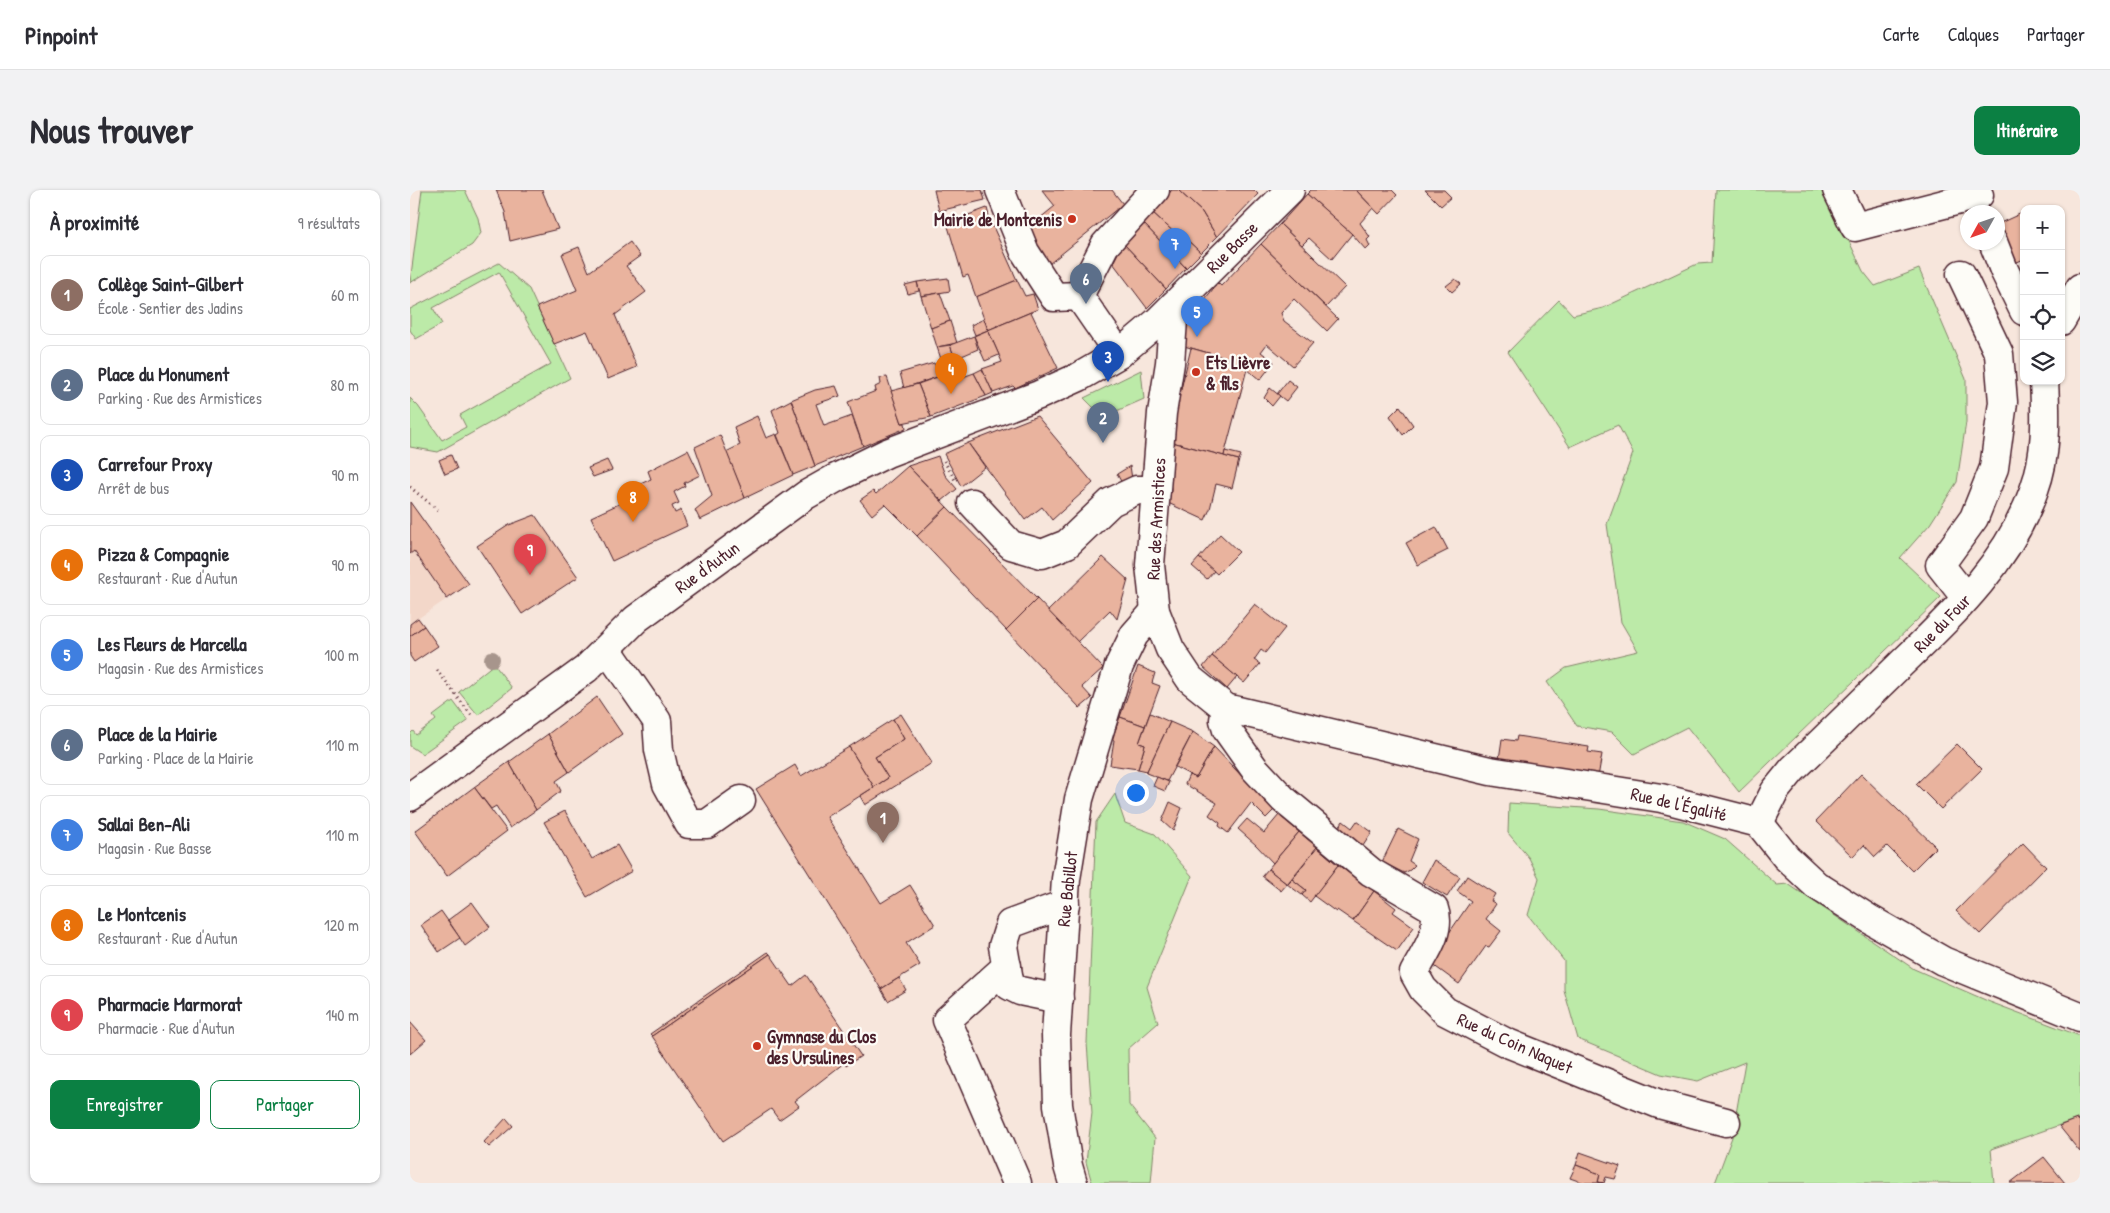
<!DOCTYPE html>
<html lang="fr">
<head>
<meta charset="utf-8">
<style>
	:root { --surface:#fff; --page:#f2f2f3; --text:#2b2b33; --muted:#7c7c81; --line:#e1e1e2; --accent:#0b8043 }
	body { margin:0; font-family:"Patrick Hand",sans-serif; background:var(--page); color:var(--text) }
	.controls { position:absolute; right:15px; top:15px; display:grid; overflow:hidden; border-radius:10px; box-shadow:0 1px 4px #0004 }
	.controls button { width:45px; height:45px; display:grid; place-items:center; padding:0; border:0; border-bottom:1px solid var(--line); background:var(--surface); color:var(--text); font:25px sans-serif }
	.compass { position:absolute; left:1550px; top:15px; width:45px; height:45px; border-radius:50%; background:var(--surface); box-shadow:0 1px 4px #0004; rotate:230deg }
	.you { position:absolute; left:725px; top:602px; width:18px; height:18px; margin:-12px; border:4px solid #fff; border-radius:50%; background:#1a73e8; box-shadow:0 0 0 8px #1a73e833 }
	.badge { display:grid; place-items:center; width:32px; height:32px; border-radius:50%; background:var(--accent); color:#fff; font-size:16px; font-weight:700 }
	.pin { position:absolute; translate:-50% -41px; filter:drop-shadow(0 1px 2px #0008) }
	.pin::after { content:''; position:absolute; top:26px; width:18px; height:15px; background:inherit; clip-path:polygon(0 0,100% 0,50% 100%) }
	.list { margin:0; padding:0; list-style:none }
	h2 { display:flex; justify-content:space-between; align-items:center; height:65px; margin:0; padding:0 20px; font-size:21px }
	h2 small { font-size:16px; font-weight:400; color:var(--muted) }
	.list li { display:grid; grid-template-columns:32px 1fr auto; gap:15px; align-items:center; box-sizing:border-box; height:80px; margin:0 10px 10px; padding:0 10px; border:1px solid var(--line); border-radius:10px }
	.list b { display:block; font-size:19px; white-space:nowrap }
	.list p { margin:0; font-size:16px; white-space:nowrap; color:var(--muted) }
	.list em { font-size:16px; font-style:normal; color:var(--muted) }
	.actions { display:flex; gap:10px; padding:15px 20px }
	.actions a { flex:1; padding:11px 0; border:1px solid var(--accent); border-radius:10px; text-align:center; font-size:18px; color:var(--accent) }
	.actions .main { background:var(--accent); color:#fff }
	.icon { flex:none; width:28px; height:28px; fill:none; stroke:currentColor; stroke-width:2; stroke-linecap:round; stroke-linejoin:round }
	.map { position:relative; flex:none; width:1670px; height:993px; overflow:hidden; border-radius:10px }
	header { display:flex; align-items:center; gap:30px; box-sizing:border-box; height:70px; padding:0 25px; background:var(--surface); border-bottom:1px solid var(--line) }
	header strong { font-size:24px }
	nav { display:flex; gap:28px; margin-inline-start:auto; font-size:18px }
	.intro { display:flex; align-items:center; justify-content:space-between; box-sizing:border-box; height:120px; padding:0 30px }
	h1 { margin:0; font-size:35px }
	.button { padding:12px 22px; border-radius:10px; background:var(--accent); color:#fff; font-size:18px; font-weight:700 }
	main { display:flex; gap:30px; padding:0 30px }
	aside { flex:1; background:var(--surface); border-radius:10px; box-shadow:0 1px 4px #0004 }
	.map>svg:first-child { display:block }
	.built { fill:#f3d7c9 }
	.green { fill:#bceaa8; stroke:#83846a }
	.building { fill:#e9b39e; stroke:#4a1f2b }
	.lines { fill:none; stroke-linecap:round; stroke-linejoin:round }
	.minor-casing { stroke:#4a1f2b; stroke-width:31 }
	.major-casing { stroke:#4a1f2b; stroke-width:31 }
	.path { stroke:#4a1f2b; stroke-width:3; stroke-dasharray:1 4; stroke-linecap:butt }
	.minor { stroke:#fdfcf7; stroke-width:28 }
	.major { stroke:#fdfcf7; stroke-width:28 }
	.tree { fill:#a7958c }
	.poi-dot { fill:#c8321e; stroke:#fdfcf7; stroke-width:2 }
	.labels { text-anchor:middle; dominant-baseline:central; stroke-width:4.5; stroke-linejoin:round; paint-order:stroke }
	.poi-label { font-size:18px; font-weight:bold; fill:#4a1f2b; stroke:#fdfcf7; text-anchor:start }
	.street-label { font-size:18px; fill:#4a1f2b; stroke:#fdfcf7 }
</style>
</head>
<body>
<header>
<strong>Pinpoint</strong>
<nav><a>Carte</a><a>Calques</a><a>Partager</a></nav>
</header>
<div class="intro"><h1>Nous trouver</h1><a class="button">Itinéraire</a></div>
<main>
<aside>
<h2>À proximité<small>9 résultats</small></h2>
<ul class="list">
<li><span class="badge" style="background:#8d6e63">1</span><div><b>Collège Saint-Gilbert</b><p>École · Sentier des Jadins</p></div><em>60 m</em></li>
<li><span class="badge" style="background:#5c6f8a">2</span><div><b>Place du Monument</b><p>Parking · Rue des Armistices</p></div><em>80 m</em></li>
<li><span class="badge" style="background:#1a4fb4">3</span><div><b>Carrefour Proxy</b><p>Arrêt de bus</p></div><em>90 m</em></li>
<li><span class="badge" style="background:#e8710a">4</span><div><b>Pizza &amp; Compagnie</b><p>Restaurant · Rue d'Autun</p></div><em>90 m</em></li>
<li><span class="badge" style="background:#3f7fe0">5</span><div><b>Les Fleurs de Marcella</b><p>Magasin · Rue des Armistices</p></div><em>100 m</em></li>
<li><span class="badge" style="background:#5c6f8a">6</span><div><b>Place de la Mairie</b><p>Parking · Place de la Mairie</p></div><em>110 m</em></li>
<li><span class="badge" style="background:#3f7fe0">7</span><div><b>Sallai Ben-Ali</b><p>Magasin · Rue Basse</p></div><em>110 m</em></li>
<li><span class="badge" style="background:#e8710a">8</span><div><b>Le Montcenis</b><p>Restaurant · Rue d'Autun</p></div><em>120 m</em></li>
<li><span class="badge" style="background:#e0444e">9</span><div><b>Pharmacie Marmorat</b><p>Pharmacie · Rue d'Autun</p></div><em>140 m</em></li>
</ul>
<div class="actions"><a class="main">Enregistrer</a><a>Partager</a></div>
</aside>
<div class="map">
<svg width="1670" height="993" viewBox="0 0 1670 993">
	<rect width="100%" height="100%" fill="#f7e6dc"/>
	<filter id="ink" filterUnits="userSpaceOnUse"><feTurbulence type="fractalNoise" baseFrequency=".02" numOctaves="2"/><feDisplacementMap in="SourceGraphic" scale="10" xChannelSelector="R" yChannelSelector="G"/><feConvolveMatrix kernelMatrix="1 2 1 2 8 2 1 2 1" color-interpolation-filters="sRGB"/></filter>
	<g filter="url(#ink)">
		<path class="built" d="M0,312L59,394L0,434Z"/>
		<g class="green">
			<path d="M12,0H55L68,28L71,43L62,55L0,93Z"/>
			<path d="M1306,0H1415L1453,81L1465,96L1509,79L1556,189V232L1547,292L1520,334L1490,368L1531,407L1329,602L1277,537L1224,564L1202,542L1167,536L1137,492L1156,478L1228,461L1211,432L1197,334L1223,263L1208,235L1160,257L1098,162L1149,110L1163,125L1193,118L1287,74L1302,73Z"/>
			<path d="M89,73L119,99L160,188L28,262L0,257V208L8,216L32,250L56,237L50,225L141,174L89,82L23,118L32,134L6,149L0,140V119Z"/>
			<path d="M731,180L734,209L693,227L674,208Z"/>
			<path d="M84,474L102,498L68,525L49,502Z"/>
			<path d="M43,511L58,531L12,564L0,556V544L3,541L6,545L26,530L23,526Z"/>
			<path d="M705,604L715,633L745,644L782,686L737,797L748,833L718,859L719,915L745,948L741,993H682L676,972L682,923L677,853L686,632Z"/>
			<path d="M1099,613L1189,619L1273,631L1315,649L1367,695L1378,694L1504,779L1580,812L1670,846V928L1581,959L1584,993H1305L1322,947L1335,872L1288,891L1251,884L1168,849L1154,800V771L1118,725L1129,688L1119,668L1098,643Z"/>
		</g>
		<g class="building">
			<path d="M86,0H132L148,39L100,51L95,22Z"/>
			<path d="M524,0H572L575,10L529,21Z"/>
			<path d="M632,0H702L713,14L639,74L614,41L645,16Z"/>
			<path d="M762,0H768L792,22L807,47L791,63L773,46L770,48L742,22Z"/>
			<path d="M768,0H844L848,4L807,47L792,22Z"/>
			<path d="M901,0H946L963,18L950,33L960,47L957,50L960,56L956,60L942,44L897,4Z"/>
			<path d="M946,0H982L987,5L969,24Z"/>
			<path d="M1015,0H1034L1041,7L1031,16Z"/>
			<path d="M897,4L942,44L922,69L899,48L892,55L870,34Z"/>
			<path d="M577,18L580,30L607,90L566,107L558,85L553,87L537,33Z"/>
			<path d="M742,22L770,48L773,46L791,63L776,78L732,32Z"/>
			<path d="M1614,22V69L1598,76L1588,51V34Z"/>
			<path d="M732,32L776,78L756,99L713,53Z"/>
			<path d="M870,34L935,97L916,117L851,54Z"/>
			<path d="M220,52L230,66L216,76L236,102L205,125L227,177L198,189L177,141L144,154L127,117L167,100L152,64L169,57L179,82Z"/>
			<path d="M713,53L756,99L737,118L703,73Z"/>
			<path d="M851,54L928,129L917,141L884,109L871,123L874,131L903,153L883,176L857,154L851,162L864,172L850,190L837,179L816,168L767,154L777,131L808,93L811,96Z"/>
			<path d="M538,88L540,101L511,106L507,92Z"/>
			<path d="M1045,89L1051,94L1042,102L1036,96Z"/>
			<path d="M607,90L615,106L623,104L628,119L578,140L566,107Z"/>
			<path d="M507,92L509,101L498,104L495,95Z"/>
			<path d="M530,103L540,131L521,138L511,106Z"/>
			<path d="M621,122L648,178L605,198L603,196L583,203L572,179L592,172L578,140Z"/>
			<path d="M574,129L578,140L565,145L561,135Z"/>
			<path d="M540,131L547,153L527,157L521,138Z"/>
			<path d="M578,140L589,165L575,171L564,146Z"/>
			<path d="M564,146L568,159L545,169L540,155Z"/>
			<path d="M540,155L545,169L533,175L527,157Z"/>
			<path d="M781,158L816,168L837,179L814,266L762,252L765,224Z"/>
			<path d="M524,173L527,179L533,177L536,184L494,198L490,183Z"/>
			<path d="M572,179L583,203L576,206L564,183Z"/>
			<path d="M564,183L576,206L521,227L508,194L536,184L539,192Z"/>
			<path d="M477,187L492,233H495L496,238L453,256L438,212L466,201L465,197L471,194L470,188Z"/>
			<path d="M878,190L887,197L876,211L867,204Z"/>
			<path d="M508,194L521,227L492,233L481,201Z"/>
			<path d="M426,196L430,206L406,214L414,236L442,226L453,256L405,276L381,210L405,200Z"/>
			<path d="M860,198L870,206L862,216L854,208Z"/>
			<path d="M381,210L405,276L383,285L367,245L370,243L362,220Z"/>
			<path d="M990,216L1003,235L993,245L980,226Z"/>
			<path d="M347,226L356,248L366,244L383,285L335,308L316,262L330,255L324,237Z"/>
			<path d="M627,226L683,293L642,330L632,317L615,330L558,253Z"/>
			<path d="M310,245L335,308L290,330L285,320L302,306L285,257Z"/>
			<path d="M762,252L829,270L822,298L806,294L800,319L795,330L758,313Z"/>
			<path d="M558,253L575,277L551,296L534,264Z"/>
			<path d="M278,260L290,285L274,293L275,296L264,302L269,313L262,316L265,323L271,320L277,336L202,371L181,327L211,313L207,305L241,289L238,281Z"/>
			<path d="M815,261L831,265L829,270L814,266Z"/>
			<path d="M41,265L47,279L35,284L29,270Z"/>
			<path d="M528,266L535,285L547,299L532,311L498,276Z"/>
			<path d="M197,270L202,280L183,287L178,278Z"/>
			<path d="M498,276L537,317L507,346L475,314L462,325L450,310L463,301L466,304Z"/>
			<path d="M720,276L722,289L713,295L707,284Z"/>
			<path d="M0,312L59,394L37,409L4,361L0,364Z"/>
			<path d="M537,317L627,409L596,440L507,346Z"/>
			<path d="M125,325L168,387L112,424L67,356L99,335Z"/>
			<path d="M1026,337L1038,360L1008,375L996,353Z"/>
			<path d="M810,344L829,362L807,384L789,368Z"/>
			<path d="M693,367L718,390L707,429L700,420L667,452L638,421Z"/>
			<path d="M789,368L804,381L797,389L782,376Z"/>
			<path d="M627,409L693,478L672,497L682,508L670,518L596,440Z"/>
			<path d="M845,414L875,438L855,463L851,460L844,470L850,474L834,493L802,466Z"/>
			<path d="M8,428L14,436L0,446V434Z"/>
			<path d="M14,436L28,456L4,472L0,466V446Z"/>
			<path d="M802,466L827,487L817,499L793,477Z"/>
			<path d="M728,476L745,483L742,493L750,496L735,536L710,527Z"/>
			<path d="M187,507L212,544L159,582L138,544Z"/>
			<path d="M740,523L760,532L737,581L728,579L735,555L729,553Z"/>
			<path d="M491,524L522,573L455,615L450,606L478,588L465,567L494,549L483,529Z"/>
			<path d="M710,527L735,536L729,553L735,555L728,579L700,575L704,550L702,549Z"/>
			<path d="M483,529L494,549L465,567L478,588L464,597L439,557Z"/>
			<path d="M760,532L783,542L757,591L736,583Z"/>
			<path d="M783,542L804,557L786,588L765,577Z"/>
			<path d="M138,544L159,582L146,591L151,601L126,620L99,572Z"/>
			<path d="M1107,546L1179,557L1178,562L1192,564L1187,593L1088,576L1092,549L1106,551Z"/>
			<path d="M1547,554L1572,579L1531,619L1506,594Z"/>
			<path d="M439,557L464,597L417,627L471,713L500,695L525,735L496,753L510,775L471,799L346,599L385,575L391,586Z"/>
			<path d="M804,557L864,620L856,628L841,613L818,643L809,636L810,633L799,625L807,613L775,594L779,585L786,588Z"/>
			<path d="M99,572L126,620L100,638L86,616L81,619L64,597Z"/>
			<path d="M1451,584L1526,657L1502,681L1477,656L1465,667L1454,655L1443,667L1406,631Z"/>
			<path d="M747,587L759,592L755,601L743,596Z"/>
			<path d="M64,597L97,641L37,686L5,641Z"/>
			<path d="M760,612L772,618L763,641L752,631Z"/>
			<path d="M155,621L182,669L207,655L222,681L177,707L134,632Z"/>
			<path d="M869,625L889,642L863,673L846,655L828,639L837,629L854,643Z"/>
			<path d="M933,631L942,638L947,631L962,642L951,659L927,640Z"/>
			<path d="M988,639L1008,649L999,671L1005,675L1000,680L994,683L972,672Z"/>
			<path d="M889,642L907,657L877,694L858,679Z"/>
			<path d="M1613,653L1636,677L1570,744L1546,721Z"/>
			<path d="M907,657L928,675L900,712L892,705L896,700L882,689Z"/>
			<path d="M1024,670L1050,687L1037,707L1012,692Z"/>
			<path d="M928,675L964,701L943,731L927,720L926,722L904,706Z"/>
			<path d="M858,679L877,694L871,701L852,686Z"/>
			<path d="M1057,686L1085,704L1081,711L1086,714L1076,729L1091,741L1079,757L1076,756L1049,794L1019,772L1061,711L1047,701Z"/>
			<path d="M882,689L896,700L892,705L877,694Z"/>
			<path d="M964,701L986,718L983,722L1004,737L987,761L943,731Z"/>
			<path d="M62,712L80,737L55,756L38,730Z"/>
			<path d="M31,721L50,748L29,762L11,735Z"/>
			<path d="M358,762L360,764L242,846L240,844Z"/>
			<path d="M360,764L382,796L396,785L451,866L436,876L434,873L385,911L389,916L369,930L361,919L313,951L242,846Z"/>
			<path d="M489,788L496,800L478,811L471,799Z"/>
			<path d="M0,832L16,850L0,864Z"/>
			<path d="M96,928L103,936L79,957L74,952Z"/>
			<path d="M1667,929L1670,932V962L1649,936Z"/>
			<path d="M1170,962L1210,976L1205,989L1196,987L1194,993L1188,992L1190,984L1166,975Z"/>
			<path d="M1634,967L1655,993H1600Z"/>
			<path d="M1166,975L1190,984L1188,992L1193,993H1174L1160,988Z"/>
		</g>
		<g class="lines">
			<g class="minor-casing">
				<g id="minor">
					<path d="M590,0L615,62L644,107L669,106L709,164"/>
					<path d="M1427,0L1445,37L1569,5"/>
					<path d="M1583,52L1594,80L1614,121"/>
					<path d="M1551,84L1589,164L1593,212L1584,278L1564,328L1530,375L1556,408"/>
					<path d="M669,106L695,55L745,0"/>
					<path d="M764,115L760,173L752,223L740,375L745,421L760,459L780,489L816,518L1080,581L1251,608L1349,633L1376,667L1406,695L1461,730L1533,771L1670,827"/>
					<path d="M1651,131L1670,98"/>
					<path d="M562,313L601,355L632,364L657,354L701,312L727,300H746"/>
					<path d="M197,459L247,531L249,560L257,594L279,634H297L331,610"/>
					<path d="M816,518L814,530L817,540L844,578L873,609L961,682L1024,719C1032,741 1014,764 1004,783L1013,799L1035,821L1095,852L1249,914L1316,932"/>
					<path d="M1349,633L1365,601L1383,579C1419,545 1454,510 1489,476C1543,424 1599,372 1624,300C1637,265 1636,228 1634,191"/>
					<path d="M597,776L537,830L607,993"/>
					<path d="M649,809L610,801L600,796L593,756L600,734L655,714"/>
					<path d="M663,993L658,976L648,915L646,845L656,689L669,609L709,476L724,445L745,421"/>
				</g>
			</g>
			<g class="major-casing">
				<path id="major" d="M0,607L176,479L226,429L396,305L426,288L477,263L629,205L669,187L709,164L747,132L880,0"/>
			</g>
			<g class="path">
				<path d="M534,271L545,290"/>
				<path d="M0,297L29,321"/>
				<path d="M27,480L61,525"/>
			</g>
			<use href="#minor" class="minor"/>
			<use href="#major" class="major"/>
		</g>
		<circle class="tree" cx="82" cy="469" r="8"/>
	</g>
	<g class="poi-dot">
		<circle cx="662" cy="29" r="5"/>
		<circle cx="786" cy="182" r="5"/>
		<circle cx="347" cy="856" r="5"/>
	</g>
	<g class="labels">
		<g class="poi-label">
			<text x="652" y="29" text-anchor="end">Mairie de Montcenis</text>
			<text x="796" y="172">Ets Lièvre<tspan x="796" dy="21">&amp; fils</tspan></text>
			<text x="357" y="846">Gymnase du Clos<tspan x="357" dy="21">des Ursulines</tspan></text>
		</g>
		<g class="street-label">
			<text transform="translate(822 57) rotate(-45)">Rue Basse</text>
			<text transform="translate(746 329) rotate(-87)">Rue des Armistices</text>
			<text transform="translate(297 377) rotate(-36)">Rue d'Autun</text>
			<text transform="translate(1532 433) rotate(-46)">Rue du Four</text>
			<text transform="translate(1269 614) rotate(13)">Rue de l'Égalité</text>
			<text transform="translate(657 699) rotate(-84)">Rue Babillot</text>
			<text transform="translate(1105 853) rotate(24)">Rue du Coin Naquet</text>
		</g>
	</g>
</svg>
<div class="controls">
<button>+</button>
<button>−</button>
<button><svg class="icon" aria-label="locate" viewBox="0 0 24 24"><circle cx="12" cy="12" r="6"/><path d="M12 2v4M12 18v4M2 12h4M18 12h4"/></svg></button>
<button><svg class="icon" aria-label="layers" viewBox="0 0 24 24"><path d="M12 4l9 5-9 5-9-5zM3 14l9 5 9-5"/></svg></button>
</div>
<svg class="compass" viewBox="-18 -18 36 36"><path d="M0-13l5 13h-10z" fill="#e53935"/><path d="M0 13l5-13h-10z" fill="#7c7c81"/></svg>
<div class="you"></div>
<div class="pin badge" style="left:473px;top:653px;background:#8d6e63">1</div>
<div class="pin badge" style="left:693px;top:253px;background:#5c6f8a">2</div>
<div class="pin badge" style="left:698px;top:192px;background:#1a4fb4">3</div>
<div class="pin badge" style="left:541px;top:204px;background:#e8710a">4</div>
<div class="pin badge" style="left:787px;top:147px;background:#3f7fe0">5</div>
<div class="pin badge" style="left:676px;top:114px;background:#5c6f8a">6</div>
<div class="pin badge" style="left:765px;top:79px;background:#3f7fe0">7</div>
<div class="pin badge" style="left:223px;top:332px;background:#e8710a">8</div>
<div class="pin badge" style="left:120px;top:385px;background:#e0444e">9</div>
</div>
</main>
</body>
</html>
